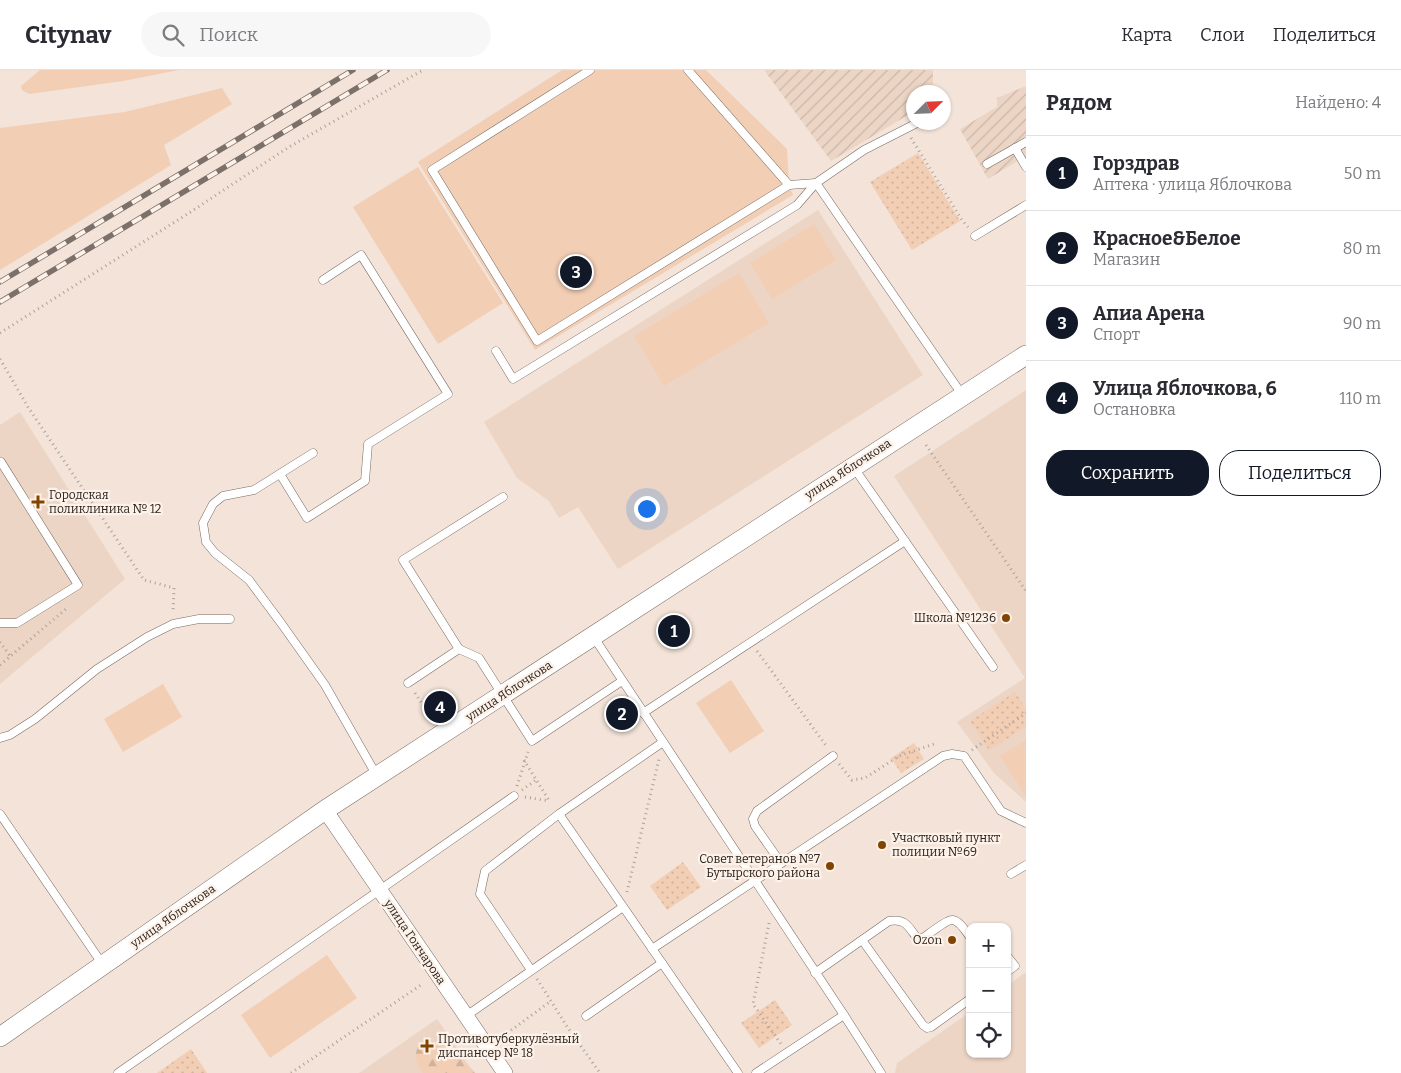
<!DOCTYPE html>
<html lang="ru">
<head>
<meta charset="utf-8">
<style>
	:root { --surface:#fff; --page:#f7f7f7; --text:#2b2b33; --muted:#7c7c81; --line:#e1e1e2; --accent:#111827 }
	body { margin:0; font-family:Bitter,serif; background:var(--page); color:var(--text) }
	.controls { position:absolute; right:15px; bottom:15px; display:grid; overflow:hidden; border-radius:10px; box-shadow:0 1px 4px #0004 }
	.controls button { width:45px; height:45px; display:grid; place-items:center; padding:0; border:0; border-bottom:1px solid var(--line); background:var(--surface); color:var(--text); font:25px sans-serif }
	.compass { position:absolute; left:906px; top:15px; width:45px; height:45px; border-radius:50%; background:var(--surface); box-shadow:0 1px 4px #0004; rotate:66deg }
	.you { position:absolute; left:646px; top:438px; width:18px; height:18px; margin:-12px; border:4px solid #fff; border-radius:50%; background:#1a73e8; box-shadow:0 0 0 8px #1a73e833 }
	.badge { display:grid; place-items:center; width:32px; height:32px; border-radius:50%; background:var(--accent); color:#fff; font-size:16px; font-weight:700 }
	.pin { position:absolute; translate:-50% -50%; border:2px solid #fff; box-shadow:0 1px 5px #0006 }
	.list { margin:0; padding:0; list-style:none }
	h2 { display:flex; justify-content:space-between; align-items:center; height:65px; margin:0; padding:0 20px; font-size:21px }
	h2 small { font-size:16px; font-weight:400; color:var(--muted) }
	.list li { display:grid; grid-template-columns:32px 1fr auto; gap:15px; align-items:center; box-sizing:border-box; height:75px; padding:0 20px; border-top:1px solid var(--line) }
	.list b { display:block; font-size:19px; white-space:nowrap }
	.list p { margin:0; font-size:16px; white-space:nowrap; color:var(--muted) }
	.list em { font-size:16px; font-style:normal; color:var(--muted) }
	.actions { display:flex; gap:10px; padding:15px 20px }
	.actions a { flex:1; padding:11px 0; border:1px solid var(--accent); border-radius:20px; text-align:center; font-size:18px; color:var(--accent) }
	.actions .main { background:var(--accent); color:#fff }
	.icon { flex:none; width:28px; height:28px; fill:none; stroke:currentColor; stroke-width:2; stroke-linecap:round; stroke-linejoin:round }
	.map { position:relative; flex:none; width:1026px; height:1003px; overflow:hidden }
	header { display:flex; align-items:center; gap:30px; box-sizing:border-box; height:70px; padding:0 25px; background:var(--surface); border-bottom:1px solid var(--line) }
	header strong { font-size:24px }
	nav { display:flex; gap:28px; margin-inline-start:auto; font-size:18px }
	.search { width:350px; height:45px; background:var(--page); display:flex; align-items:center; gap:12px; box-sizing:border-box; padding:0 18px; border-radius:28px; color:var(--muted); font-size:19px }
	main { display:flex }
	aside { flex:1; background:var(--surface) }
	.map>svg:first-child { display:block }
	.built { fill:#ecd5c5 }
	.industrial { fill:url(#industrial-furrows) }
	.grass { fill:#f2ceb5 }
	.forest { fill:url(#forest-firs) }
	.park { fill:url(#park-dots) }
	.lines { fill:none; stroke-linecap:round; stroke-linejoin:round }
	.service-casing { stroke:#796b61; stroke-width:9 }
	.minor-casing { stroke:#796b61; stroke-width:16 }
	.tertiary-casing { stroke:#796b61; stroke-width:20 }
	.path { stroke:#ada198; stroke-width:3; stroke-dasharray:1 4; stroke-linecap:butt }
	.service { stroke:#fff; stroke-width:8 }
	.minor { stroke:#fff; stroke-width:15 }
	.tertiary { stroke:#fff; stroke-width:19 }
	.rail-casing { stroke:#7b716a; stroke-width:5.5 }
	.rail { stroke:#fef1e8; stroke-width:4; stroke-dasharray:11; stroke-linecap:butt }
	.poi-dot { fill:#824402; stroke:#fef1e8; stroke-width:2 }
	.labels { text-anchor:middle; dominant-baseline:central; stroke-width:4.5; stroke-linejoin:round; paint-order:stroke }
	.street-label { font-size:12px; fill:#29231f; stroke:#fef1e8 }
	.poi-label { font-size:12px; fill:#29231f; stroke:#fef1e8; text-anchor:start }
</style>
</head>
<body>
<header>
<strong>Citynav</strong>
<div class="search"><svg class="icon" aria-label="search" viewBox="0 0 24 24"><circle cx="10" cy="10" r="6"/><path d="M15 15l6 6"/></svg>Поиск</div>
<nav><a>Карта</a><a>Слои</a><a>Поделиться</a></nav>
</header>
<main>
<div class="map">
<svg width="1026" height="1003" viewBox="0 0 1026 1003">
	<defs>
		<pattern id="industrial-furrows" width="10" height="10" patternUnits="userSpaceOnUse" patternTransform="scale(1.25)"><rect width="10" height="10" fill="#ecd5c5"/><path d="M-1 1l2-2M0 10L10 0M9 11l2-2" fill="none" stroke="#cab7a9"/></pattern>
		<pattern id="forest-firs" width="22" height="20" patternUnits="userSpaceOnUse" patternTransform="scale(1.25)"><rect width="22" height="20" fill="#f2ceb5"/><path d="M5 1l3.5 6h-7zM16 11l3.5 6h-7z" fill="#d0b19b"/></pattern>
		<pattern id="park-dots" width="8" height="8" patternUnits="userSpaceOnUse" patternTransform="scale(1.25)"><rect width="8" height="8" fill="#f2ceb5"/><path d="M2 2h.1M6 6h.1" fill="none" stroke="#d0b19b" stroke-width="1.8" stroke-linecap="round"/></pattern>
	</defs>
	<rect width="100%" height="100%" fill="#f3e3d8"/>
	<g class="built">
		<path d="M818,140L923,305L618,499L578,437L559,448L549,431L517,408L484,352Z"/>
		<path d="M1026,320V732L994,703L957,652L1025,608L894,406Z"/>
		<path d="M20,342L125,509L0,614V355Z"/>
		<path d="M1026,902V1003H895L897,993L970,942V984H1007V916Z"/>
		<path d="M437,949L474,1003H359Z"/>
	</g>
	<g class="industrial">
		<path d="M764,0H933V22H914L913,42L831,91Z"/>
		<path d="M1026,16V91L1021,89L988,109L960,59L997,37V28Z"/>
	</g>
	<g class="grass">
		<path d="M40,0H179L123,11L29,24L22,20L21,16Z"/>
		<path d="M562,0H706L787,79L789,115L793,125L535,280L418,92Z"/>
		<path d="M222,18L232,34L164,75L171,95L0,200V58L125,42Z"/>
		<path d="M418,97L503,233L438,274L353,137Z"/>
		<path d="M814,154L836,190L772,229L750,193Z"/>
		<path d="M739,203L769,253L664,316L634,266Z"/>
		<path d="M731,610L764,661L730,683L696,633Z"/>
		<path d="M163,614L182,647L123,682L104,649Z"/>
		<path d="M1026,670V726L1000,686Z"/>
		<path d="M327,885L357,928L270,988L241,945Z"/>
	</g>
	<path class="forest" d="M445,975L474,1001L475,1003H423C417,993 413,988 418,976Z"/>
	<g class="park">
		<path d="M918,83L960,151L912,180L870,112Z"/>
		<path d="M1015,622L1026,639V657L989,680L970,651Z"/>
		<path d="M914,673L924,689L901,703L891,688Z"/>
		<path d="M683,792L701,817L667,840L650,816Z"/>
		<path d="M775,930L792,955L759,978L741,953Z"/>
		<path d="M191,979L207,1003H157Z"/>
	</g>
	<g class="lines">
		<g class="service-casing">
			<g id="service">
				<path d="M590,0L432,100L537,271L789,115L816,113"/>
				<path d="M688,0L789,115"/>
				<path d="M1015,78L1026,97"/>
				<path d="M987,94L1026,72"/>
				<path d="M816,113L963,326"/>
				<path d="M975,166L1026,135"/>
				<path d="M496,281L513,309L797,135L816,113L864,80L919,52"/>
				<path d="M313,383L254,420L223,426L213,434L203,453L206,472L215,483L249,510L281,553L325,615L377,706"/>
				<path d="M0,393L1,392L78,515L17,553H0"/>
				<path d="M854,398L993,597"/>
				<path d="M280,404L307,448L365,411L368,374L448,324L361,185L323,210"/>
				<path d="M503,427L403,490L459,579L479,588L532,671L622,611"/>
				<path d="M593,566L844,945L881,1003"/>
				<path d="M408,613L459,579"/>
				<path d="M643,643L905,471"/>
				<path d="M0,668L10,665L35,649L97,599L147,567L173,554L199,549H230"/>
				<path d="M0,744L103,895"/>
				<path d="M559,744L738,1003"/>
				<path d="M781,793L755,756L753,749L757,741L833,686"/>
				<path d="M1011,804L1026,795"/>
				<path d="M862,870L923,955L927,958L931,957L970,929"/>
				<path d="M652,879L943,686L952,684L964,686L1001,741L1026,753"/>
				<path d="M1007,886L1015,896L1007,902"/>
				<path d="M531,900L480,824L485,801L559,744L663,672"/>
				<path d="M815,903L889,851C905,848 908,856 917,868H923C929,864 947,849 953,850C960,851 966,862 970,867"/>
				<path d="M466,946L623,837"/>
				<path d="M586,946L662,893"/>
				<path d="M118,1003L514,726"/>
				<path d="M756,1003L844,945"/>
			</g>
		</g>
		<g class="minor-casing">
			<path id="minor" d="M325,740L505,1003"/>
		</g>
		<g class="tertiary-casing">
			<path id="tertiary" d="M0,967L325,740L1026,285"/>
		</g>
		<g class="path">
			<path d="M911,68L962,150L968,157"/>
			<path d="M0,263L189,143L289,77L423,0"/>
			<path d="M0,289L28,337L144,510L174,518L173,543"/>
			<path d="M926,375L1026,521"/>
			<path d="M0,572L10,586"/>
			<path d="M757,581L827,677"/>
			<path d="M0,595L66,539"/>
			<path d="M415,623L433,651"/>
			<path d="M972,680L1026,643"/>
			<path d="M524,690L550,732"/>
			<path d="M839,694L852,710L865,708L899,686L934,674L936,676"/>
			<path d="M517,716L528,682"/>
			<path d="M522,720L536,710"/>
			<path d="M525,727L549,731"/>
			<path d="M627,822L659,689"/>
			<path d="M769,853L753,934L781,974"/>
			<path d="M537,909L568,958L600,1003"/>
			<path d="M499,969L551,931"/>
			<path d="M291,1003L421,915"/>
		</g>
		<use href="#service" class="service"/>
		<use href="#minor" class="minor"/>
		<use href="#tertiary" class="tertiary"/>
		<g class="rail-casing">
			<g id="rail">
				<path d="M0,212L353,0"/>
				<path d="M0,232L387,0"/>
			</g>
		</g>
		<use href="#rail" class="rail"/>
	</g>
	<g class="poi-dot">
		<path d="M35.5 424.5h5v5h5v5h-5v5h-5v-5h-5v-5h5z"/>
		<circle cx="1006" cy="548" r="5"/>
		<circle cx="882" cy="775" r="5"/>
		<circle cx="830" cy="796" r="5"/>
		<circle cx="952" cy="870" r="5"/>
		<path d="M424.5 968.5h5v5h5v5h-5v5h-5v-5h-5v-5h5z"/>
	</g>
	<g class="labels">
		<g class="street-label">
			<text transform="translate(848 399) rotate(-33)">улица Яблочкова</text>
			<text transform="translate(509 621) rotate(-33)">улица Яблочкова</text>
			<text transform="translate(173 846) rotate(-35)">улица Яблочкова</text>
			<text transform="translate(415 872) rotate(56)">улица Гончарова</text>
		</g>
		<g class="poi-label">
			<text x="49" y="425">Городская<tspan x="49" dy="14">поликлиника № 12</tspan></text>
			<text x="996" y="548" text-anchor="end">Школа №1236</text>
			<text x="892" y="768">Участковый пункт<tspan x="892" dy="14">полиции №69</tspan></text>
			<text x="820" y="789" text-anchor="end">Совет ветеранов №7<tspan x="820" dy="14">Бутырского района</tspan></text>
			<text x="942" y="870" text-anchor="end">Ozon</text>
			<text x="438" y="969">Противотуберкулёзный<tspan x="438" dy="14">диспансер № 18</tspan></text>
		</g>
	</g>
</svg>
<div class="controls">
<button>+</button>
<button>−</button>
<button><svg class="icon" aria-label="locate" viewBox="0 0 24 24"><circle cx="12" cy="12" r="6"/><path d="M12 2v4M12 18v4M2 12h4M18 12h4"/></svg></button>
</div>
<svg class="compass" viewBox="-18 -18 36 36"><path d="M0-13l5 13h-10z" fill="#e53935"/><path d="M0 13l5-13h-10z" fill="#7c7c81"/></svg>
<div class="you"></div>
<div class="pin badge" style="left:674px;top:561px">1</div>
<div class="pin badge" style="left:622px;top:644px">2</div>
<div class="pin badge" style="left:576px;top:202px">3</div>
<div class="pin badge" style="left:440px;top:637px">4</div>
</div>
<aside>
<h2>Рядом<small>Найдено: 4</small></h2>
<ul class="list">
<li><span class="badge">1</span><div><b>Горздрав</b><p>Аптека · улица Яблочкова</p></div><em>50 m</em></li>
<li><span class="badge">2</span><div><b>Красное&amp;Белое</b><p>Магазин</p></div><em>80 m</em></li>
<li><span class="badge">3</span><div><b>Апиа Арена</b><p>Спорт</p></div><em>90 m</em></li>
<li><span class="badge">4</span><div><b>Улица Яблочкова, 6</b><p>Остановка</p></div><em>110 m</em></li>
</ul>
<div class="actions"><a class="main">Сохранить</a><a>Поделиться</a></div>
</aside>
</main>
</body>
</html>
